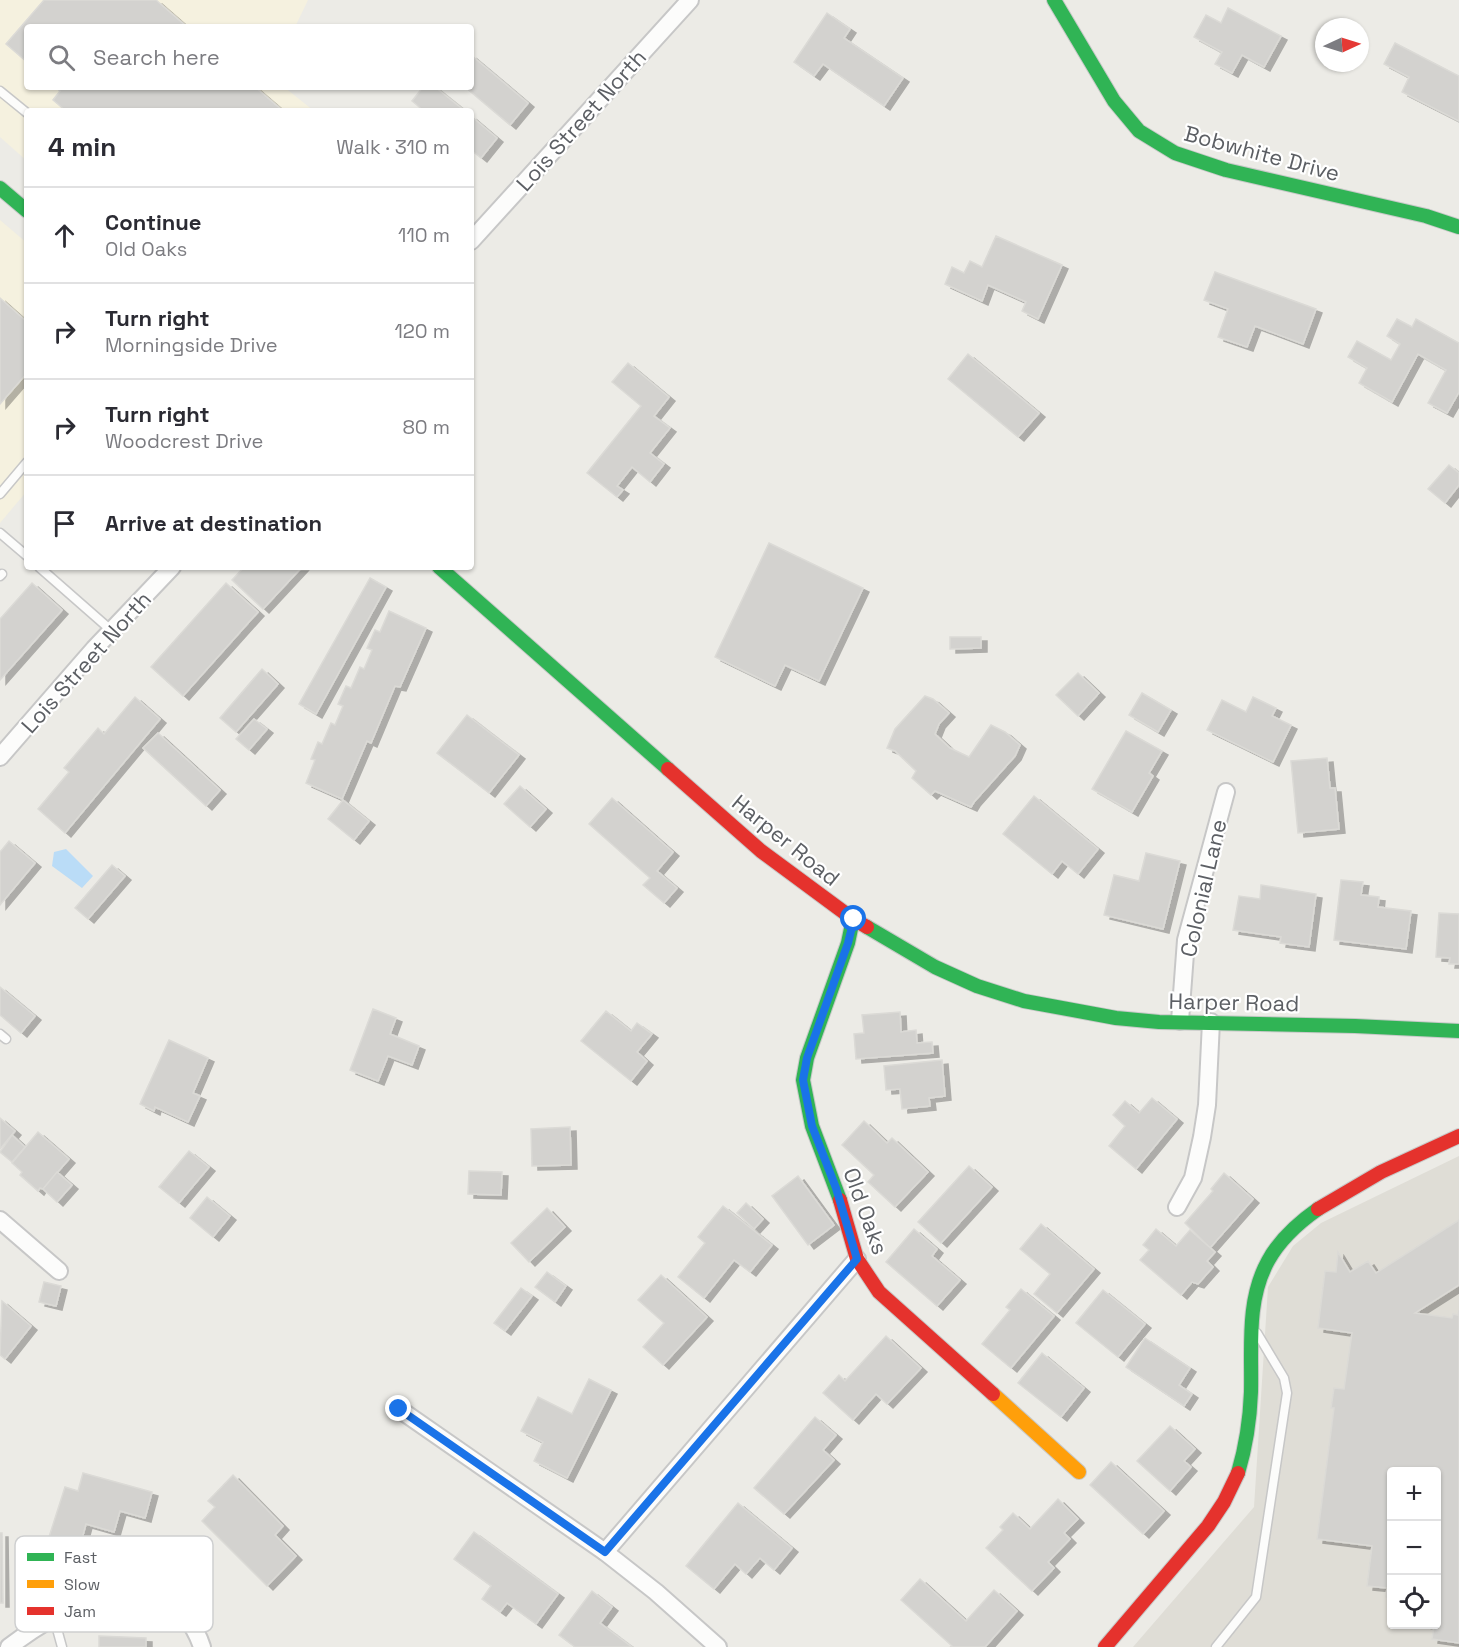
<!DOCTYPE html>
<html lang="en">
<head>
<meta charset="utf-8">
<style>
	:root { --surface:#fff; --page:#f7f7f7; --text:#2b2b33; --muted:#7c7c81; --line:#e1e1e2 }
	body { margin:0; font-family:"Space Grotesk",sans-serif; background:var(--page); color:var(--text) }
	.controls { position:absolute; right:18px; bottom:18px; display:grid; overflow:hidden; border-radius:6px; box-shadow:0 2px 4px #0004 }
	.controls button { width:54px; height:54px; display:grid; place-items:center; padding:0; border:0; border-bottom:2px solid var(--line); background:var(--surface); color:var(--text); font:30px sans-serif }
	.compass { position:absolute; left:1315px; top:18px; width:54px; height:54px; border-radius:50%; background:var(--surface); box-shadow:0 2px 4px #0004; rotate:86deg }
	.stop { position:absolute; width:18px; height:18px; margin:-14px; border:4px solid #1a73e8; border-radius:50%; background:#fff }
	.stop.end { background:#1a73e8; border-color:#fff; box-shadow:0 2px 6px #0008 }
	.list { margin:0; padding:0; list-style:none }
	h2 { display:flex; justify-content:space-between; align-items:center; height:78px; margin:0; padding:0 24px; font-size:26px }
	h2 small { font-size:20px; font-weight:400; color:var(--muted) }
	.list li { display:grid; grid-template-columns:39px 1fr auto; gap:18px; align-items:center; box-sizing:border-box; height:96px; padding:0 24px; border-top:2px solid var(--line) }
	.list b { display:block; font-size:22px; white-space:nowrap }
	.list p { margin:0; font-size:20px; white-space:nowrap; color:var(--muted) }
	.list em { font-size:20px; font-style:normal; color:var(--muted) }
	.icon { flex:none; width:33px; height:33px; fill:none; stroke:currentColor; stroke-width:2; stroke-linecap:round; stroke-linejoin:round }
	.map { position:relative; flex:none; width:1459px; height:1647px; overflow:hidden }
	.search { position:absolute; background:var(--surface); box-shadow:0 2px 4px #0004; left:24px; top:24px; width:450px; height:66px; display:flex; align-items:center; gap:15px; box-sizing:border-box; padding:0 21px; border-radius:6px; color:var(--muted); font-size:22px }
	.panel { position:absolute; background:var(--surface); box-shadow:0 2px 4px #0004; left:24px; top:108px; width:450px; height:462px; border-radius:6px }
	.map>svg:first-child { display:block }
	.commercial { fill:#f5f1df }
	.education { fill:#dfddd6; fill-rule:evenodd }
	.water { fill:#badcf7 }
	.building { fill:#d3d2cf; stroke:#dbdad6; stroke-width:1.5; filter:url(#shadow) }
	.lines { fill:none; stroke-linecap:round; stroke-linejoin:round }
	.lane-casing { stroke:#c7c7c7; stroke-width:11 }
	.street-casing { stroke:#c7c7c7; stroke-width:20 }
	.fast-casing { stroke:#c8c9c8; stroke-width:16 }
	.slow-casing { stroke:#c8c9c8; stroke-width:16 }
	.jam-casing { stroke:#c8c9c8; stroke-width:16 }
	.lane { stroke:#fcfcfb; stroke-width:8 }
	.street { stroke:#fcfcfb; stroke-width:16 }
	.fast { stroke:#30b455; stroke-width:14 }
	.slow { stroke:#ff9f0a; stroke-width:14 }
	.jam { stroke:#e5322d; stroke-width:14 }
	.route { stroke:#1a73e8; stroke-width:8 }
	.labels { text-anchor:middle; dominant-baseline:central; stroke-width:4.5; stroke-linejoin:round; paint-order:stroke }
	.street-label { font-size:22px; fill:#5c5f64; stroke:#fff }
	.key { fill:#fff; stroke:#cecfd0; stroke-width:1.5 }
	.key-label { font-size:16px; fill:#5c5f64 }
</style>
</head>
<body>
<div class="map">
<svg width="1459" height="1647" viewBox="0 0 1459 1647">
	<defs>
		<filter id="shadow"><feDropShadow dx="6" dy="4" stdDeviation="0" flood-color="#0004"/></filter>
	</defs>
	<rect width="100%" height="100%" fill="#ecebe6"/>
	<g class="commercial">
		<path d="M0,0H308L295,27H27V87H284L314,111H27V161L0,137Z"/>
		<path d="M0,220L27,243V491L0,523Z"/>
	</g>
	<path class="education" d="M1459,1156V1647H1133L1254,1507L1268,1287L1293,1246L1321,1223ZM1392,1472H1436V1624H1392Z"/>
	<path class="water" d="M66,849L93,876L82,888L52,866L54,852Z"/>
	<g class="building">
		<path d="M44,0H156L187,27H27V62L6,44Z"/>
		<path d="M1228,8L1281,36L1264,67L1242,55L1232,73L1215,64L1222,52L1194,37L1206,15L1221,23Z"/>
		<path d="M827,13L850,29L844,38L903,78L884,106L823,64L814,76L794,62Z"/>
		<path d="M1395,43L1459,76V121L1402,92L1409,77L1384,64Z"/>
		<path d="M471,55L528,103L510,125L465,87H471Z"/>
		<path d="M55,87H255L283,111H66L53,100L60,91Z"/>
		<path d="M423,87H435L465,111H424L412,101Z"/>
		<path d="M471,116L497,138L481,158L471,150Z"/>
		<path d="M996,236L1062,265L1038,319L1022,311L1026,302L988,285L982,301L945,284L952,267L964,273L970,261L982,267Z"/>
		<path d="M1215,272L1316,309L1303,344L1255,326L1247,347L1218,337L1228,309L1204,300Z"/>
		<path d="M0,298L27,322V373L0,404Z"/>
		<path d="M1397,319L1412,327L1416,319L1459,343V392L1447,413L1428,403L1446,370L1418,354L1392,402L1359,383L1367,368L1348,357L1357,341L1391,360L1400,344L1387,336Z"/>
		<path d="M968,354L1039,413L1018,437L948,379Z"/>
		<path d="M628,363L669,397L654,416L670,428L650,453L664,464L650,482L632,467L617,486L623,490L617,497L587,473L641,406L612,382Z"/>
		<path d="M1449,465L1459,473V485L1445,503L1428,489Z"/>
		<path d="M769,543L863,588L819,681L785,665L775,686L715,657Z"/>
		<path d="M244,567H302L263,609L232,580Z"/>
		<path d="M370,578L386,587L316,714L299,704Z"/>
		<path d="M32,583L62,610L0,680V619Z"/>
		<path d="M226,583L258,612L183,696L151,667Z"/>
		<path d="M389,611L426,628L400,687L395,686L371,743L367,741L342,799L306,783L315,760L311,759L318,742L322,744L331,723L335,725L343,706L338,704L346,686L351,688L360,667L364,669L372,650L367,648L375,630L380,632Z"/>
		<path d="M950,637H981V648L950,649Z"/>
		<path d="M262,669L278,684L236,732L220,718Z"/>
		<path d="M1078,673L1099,693L1078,716L1056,695Z"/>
		<path d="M1142,693L1171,710L1158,732L1129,715Z"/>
		<path d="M925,696L933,699L949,713L939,724L935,734L950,748L969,757L991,725L1005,732L1020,745L1015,756L974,802L971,807L935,791L931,795L912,778L916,771L895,751L887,748L895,729Z"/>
		<path d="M135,697L160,719L65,833L38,809L69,772L64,768L98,728L104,734Z"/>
		<path d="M1253,697L1276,708L1272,716L1291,725L1273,762L1207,730L1222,700L1246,712Z"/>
		<path d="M467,715L519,755L489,793L437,753Z"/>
		<path d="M254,719L267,729L249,750L236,739Z"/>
		<path d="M1126,731L1162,751L1149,773L1153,776L1132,812L1092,789Z"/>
		<path d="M158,733L220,790L206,806L143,748Z"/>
		<path d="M1327,758L1330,788H1335L1339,829L1298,833L1291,761Z"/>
		<path d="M520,786L546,809L530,827L504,804Z"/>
		<path d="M1034,796L1098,849L1078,874L1062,861L1052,874L1003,834Z"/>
		<path d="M612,798L673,852L657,871L677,888L664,903L643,885L650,878L589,824Z"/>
		<path d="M343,800L369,821L354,840L328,819Z"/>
		<path d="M9,841L35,863L0,905V852Z"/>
		<path d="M1146,853L1180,861L1163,929L1104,915L1114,875L1139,881Z"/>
		<path d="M112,865L125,876L88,919L75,908Z"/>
		<path d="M1341,880L1363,882L1361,895L1379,897L1378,907L1411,911L1406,949L1334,940Z"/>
		<path d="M1261,885L1316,894L1309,947L1280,943L1281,937L1233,930L1239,896L1260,899Z"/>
		<path d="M1439,913L1459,914V964H1449L1450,958L1436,957Z"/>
		<path d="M0,987L35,1016L21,1033L0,1015Z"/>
		<path d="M373,1009L396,1018L390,1034L419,1046L412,1065L388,1056L378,1081L350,1070Z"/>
		<path d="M606,1011L631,1031L637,1023L652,1034L637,1052L647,1061L631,1081L581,1041Z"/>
		<path d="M900,1012L901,1032L916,1030L917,1043L932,1042L933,1053L856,1059L854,1034L864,1033L862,1015Z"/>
		<path d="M169,1040L208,1058L193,1093L200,1096L188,1122L155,1107L154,1111L140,1104Z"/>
		<path d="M942,1060L945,1096L929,1098L930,1106L902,1109L900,1089L886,1090L884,1066Z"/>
		<path d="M1152,1098L1177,1119L1136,1169L1109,1146L1125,1126L1113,1115L1125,1101L1139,1113Z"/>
		<path d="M0,1118L15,1131L0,1149Z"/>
		<path d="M864,1121L887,1143L892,1138L928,1172L895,1207L868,1182L874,1175L842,1145Z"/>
		<path d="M570,1127L571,1165L532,1166L531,1129Z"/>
		<path d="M38,1132L69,1159L43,1189L40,1188L38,1191L20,1175L22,1172L12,1163Z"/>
		<path d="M12,1135L25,1147L12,1162L0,1152Z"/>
		<path d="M189,1151L209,1167L179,1203L159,1187Z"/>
		<path d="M969,1166L992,1187L941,1243L918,1222Z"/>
		<path d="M469,1171L502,1172L501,1195L468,1194Z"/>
		<path d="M57,1172L72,1185L57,1202L43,1189Z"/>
		<path d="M1224,1173L1253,1199L1210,1248L1185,1223L1213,1191L1211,1189Z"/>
		<path d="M798,1176L834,1225L808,1245L772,1196Z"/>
		<path d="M207,1197L230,1216L213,1237L190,1218Z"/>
		<path d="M746,1203L763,1219L754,1229L737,1213Z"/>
		<path d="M723,1206L772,1245L750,1272L734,1260L704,1298L678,1277L705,1243L698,1237Z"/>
		<path d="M547,1208L565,1227L529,1262L511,1243Z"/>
		<path d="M1459,1220V1285L1415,1313L1452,1318L1453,1314L1458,1315L1459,1310V1643L1432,1639L1434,1626L1422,1624H1436V1472H1392V1598L1386,1597L1387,1588L1367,1586L1372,1546L1317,1539L1334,1408H1331L1334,1388L1344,1389L1352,1333L1318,1328L1325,1271L1336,1272L1338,1252L1350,1272L1368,1261L1376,1273Z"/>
		<path d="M1041,1224L1094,1269L1057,1313L1034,1294L1050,1274L1020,1249Z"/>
		<path d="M914,1229L937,1249L932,1256L960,1280L937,1306L886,1262Z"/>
		<path d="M1156,1229L1176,1246L1190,1230L1215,1252L1207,1261L1213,1267L1198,1284L1192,1282L1181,1295L1140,1260L1149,1250L1143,1245Z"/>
		<path d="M547,1272L566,1286L555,1302L535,1287Z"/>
		<path d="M661,1275L707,1317L663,1365L643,1347L664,1323L638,1300Z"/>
		<path d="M44,1282L61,1286L56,1306L39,1302Z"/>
		<path d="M521,1288L532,1296L505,1331L494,1323Z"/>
		<path d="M1021,1289L1054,1316L1011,1368L982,1344L1010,1310L1006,1307Z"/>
		<path d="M1103,1290L1145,1324L1118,1357L1076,1323Z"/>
		<path d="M2,1301L31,1326L5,1359L0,1355Z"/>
		<path d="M886,1336L921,1368L887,1404L876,1394L853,1420L823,1393L839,1375L845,1381Z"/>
		<path d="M1145,1338L1190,1368L1179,1385L1192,1394L1184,1406L1126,1367Z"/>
		<path d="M1042,1353L1084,1388L1061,1417L1018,1383Z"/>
		<path d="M589,1379L611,1390L567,1478L534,1461L543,1442L521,1431L538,1397L572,1414Z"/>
		<path d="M815,1417L836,1435L823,1450L834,1460L784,1514L754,1488Z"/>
		<path d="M1170,1426L1195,1449L1184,1461L1191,1467L1170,1491L1137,1461Z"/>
		<path d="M1111,1462L1164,1511L1143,1534L1090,1485Z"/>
		<path d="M83,1473L152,1492L145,1518L120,1511L114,1532L86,1524L80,1546L49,1537L65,1487L78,1491Z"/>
		<path d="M233,1475L283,1526L275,1535L296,1556L267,1586L202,1521L215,1507L208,1501Z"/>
		<path d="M1058,1499L1078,1519L1064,1533L1070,1539L1048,1562L1054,1568L1032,1591L986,1548L1003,1530L1000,1527L1013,1513L1030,1529Z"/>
		<path d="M738,1503L792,1548L774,1570L760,1558L746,1574L735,1564L714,1589L686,1566Z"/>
		<path d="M474,1532L558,1594L536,1624L507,1603L500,1612L482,1599L491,1586L454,1559Z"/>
		<path d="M0,1533H2L3,1603H0Z"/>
		<path d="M920,1579L966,1621L994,1590L1017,1611L985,1647H950L952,1646L901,1600Z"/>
		<path d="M592,1591L612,1607L600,1623L632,1647H575L559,1635Z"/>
		<path d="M99,1636L146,1638V1647H99Z"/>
	</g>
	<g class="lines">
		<g class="lane-casing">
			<g id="lane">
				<path d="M0,91L27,113"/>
				<path d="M0,494L27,462"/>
				<path d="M0,533L27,556"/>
				<path d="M39,567L112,631"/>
				<path d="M0,576L2,574"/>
				<path d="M0,1034L6,1039"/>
				<path d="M54,1618L62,1647"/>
				<path d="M1216,1647L1256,1597L1287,1393L1284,1378L1257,1333"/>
			</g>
		</g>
		<g class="street-casing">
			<g id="street">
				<path d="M471,241L690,0"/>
				<path d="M0,757L94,649L172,567"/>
				<path d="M1180,1021L1186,940L1226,792"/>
				<path d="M1177,1207L1193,1178L1202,1137L1207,1105L1211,1022"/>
				<path d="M0,1220L59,1271"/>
				<path d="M399,1409L605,1552L656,1592L718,1647"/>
				<path d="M605,1552L857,1259"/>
				<path d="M9,1647C50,1615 143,1559 185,1615C193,1626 198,1634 202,1647"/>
			</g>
		</g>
		<g class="fast-casing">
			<g id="fast">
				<path d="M1054,0L1114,101L1139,131L1175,153L1226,170L1426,216L1459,227"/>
				<path d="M0,188L27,211"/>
				<path d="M439,567L668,769"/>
				<path d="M867,927L935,967L977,986L1024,1001L1116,1018L1159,1022L1355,1026L1459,1031"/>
				<path d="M840,1200L812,1126L803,1080L807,1058L848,943L853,919"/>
				<path d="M1238,1473C1246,1446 1250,1419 1251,1392C1252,1348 1246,1301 1268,1261C1280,1239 1298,1223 1318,1209"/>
			</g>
		</g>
		<g class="slow-casing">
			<path id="slow" d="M993,1394L1079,1472"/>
		</g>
		<g class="jam-casing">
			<g id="jam">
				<path d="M668,769L761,851L853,919L867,927"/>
				<path d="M840,1200L857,1259L879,1292L993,1394"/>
				<path d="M1318,1209L1381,1172L1459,1136"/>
				<path d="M1105,1647L1208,1526L1224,1502L1238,1473"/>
			</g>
		</g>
		<use href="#lane" class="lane"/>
		<use href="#street" class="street"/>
		<use href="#fast" class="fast"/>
		<use href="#slow" class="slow"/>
		<use href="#jam" class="jam"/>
	</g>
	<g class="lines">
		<path class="route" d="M399,1409L605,1552L857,1259L836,1188L812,1126L803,1080L807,1058L848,943L854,919"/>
	</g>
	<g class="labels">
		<g class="street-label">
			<text transform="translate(581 120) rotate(-48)">Lois Street North</text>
			<text transform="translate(1262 153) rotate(15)">Bobwhite Drive</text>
			<text transform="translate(86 662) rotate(-48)">Lois Street North</text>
			<text transform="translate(786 840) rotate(39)">Harper Road</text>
			<text transform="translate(1203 888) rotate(-77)">Colonial Lane</text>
			<text transform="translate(1234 1002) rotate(1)">Harper Road</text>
			<text transform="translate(866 1211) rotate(70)">Old Oaks</text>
		</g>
	</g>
	<rect x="15" y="1536" width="198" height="96" rx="9" class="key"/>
	<rect x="27" y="1553" width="27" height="8" fill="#30b455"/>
	<rect x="27" y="1580" width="27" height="8" fill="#ff9f0a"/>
	<rect x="27" y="1607" width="27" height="8" fill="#e5322d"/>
	<g class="key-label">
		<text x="64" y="1563">Fast</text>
		<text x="64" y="1590">Slow</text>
		<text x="64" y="1617">Jam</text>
	</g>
</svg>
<div class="controls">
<button>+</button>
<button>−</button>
<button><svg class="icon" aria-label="locate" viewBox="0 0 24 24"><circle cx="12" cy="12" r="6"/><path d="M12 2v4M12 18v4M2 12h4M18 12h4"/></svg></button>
</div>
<svg class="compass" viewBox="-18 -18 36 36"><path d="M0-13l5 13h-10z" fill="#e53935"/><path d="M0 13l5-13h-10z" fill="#7c7c81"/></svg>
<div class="stop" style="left:854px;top:919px"></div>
<div class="stop end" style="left:399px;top:1409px"></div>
<div class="search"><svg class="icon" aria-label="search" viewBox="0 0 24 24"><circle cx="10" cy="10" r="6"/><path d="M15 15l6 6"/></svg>Search here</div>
<section class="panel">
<h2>4 min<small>Walk · 310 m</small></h2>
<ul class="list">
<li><svg class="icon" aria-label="ahead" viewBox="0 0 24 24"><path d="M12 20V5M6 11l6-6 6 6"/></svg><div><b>Continue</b><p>Old Oaks</p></div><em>110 m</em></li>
<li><svg class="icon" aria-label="right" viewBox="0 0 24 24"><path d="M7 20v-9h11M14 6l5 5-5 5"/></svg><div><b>Turn right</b><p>Morningside Drive</p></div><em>120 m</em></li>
<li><svg class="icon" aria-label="right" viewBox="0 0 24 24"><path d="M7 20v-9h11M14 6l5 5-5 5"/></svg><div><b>Turn right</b><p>Woodcrest Drive</p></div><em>80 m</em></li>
<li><svg class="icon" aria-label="arrive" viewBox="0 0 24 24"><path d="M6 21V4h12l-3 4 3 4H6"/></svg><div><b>Arrive at destination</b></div></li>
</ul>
</section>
</div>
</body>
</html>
